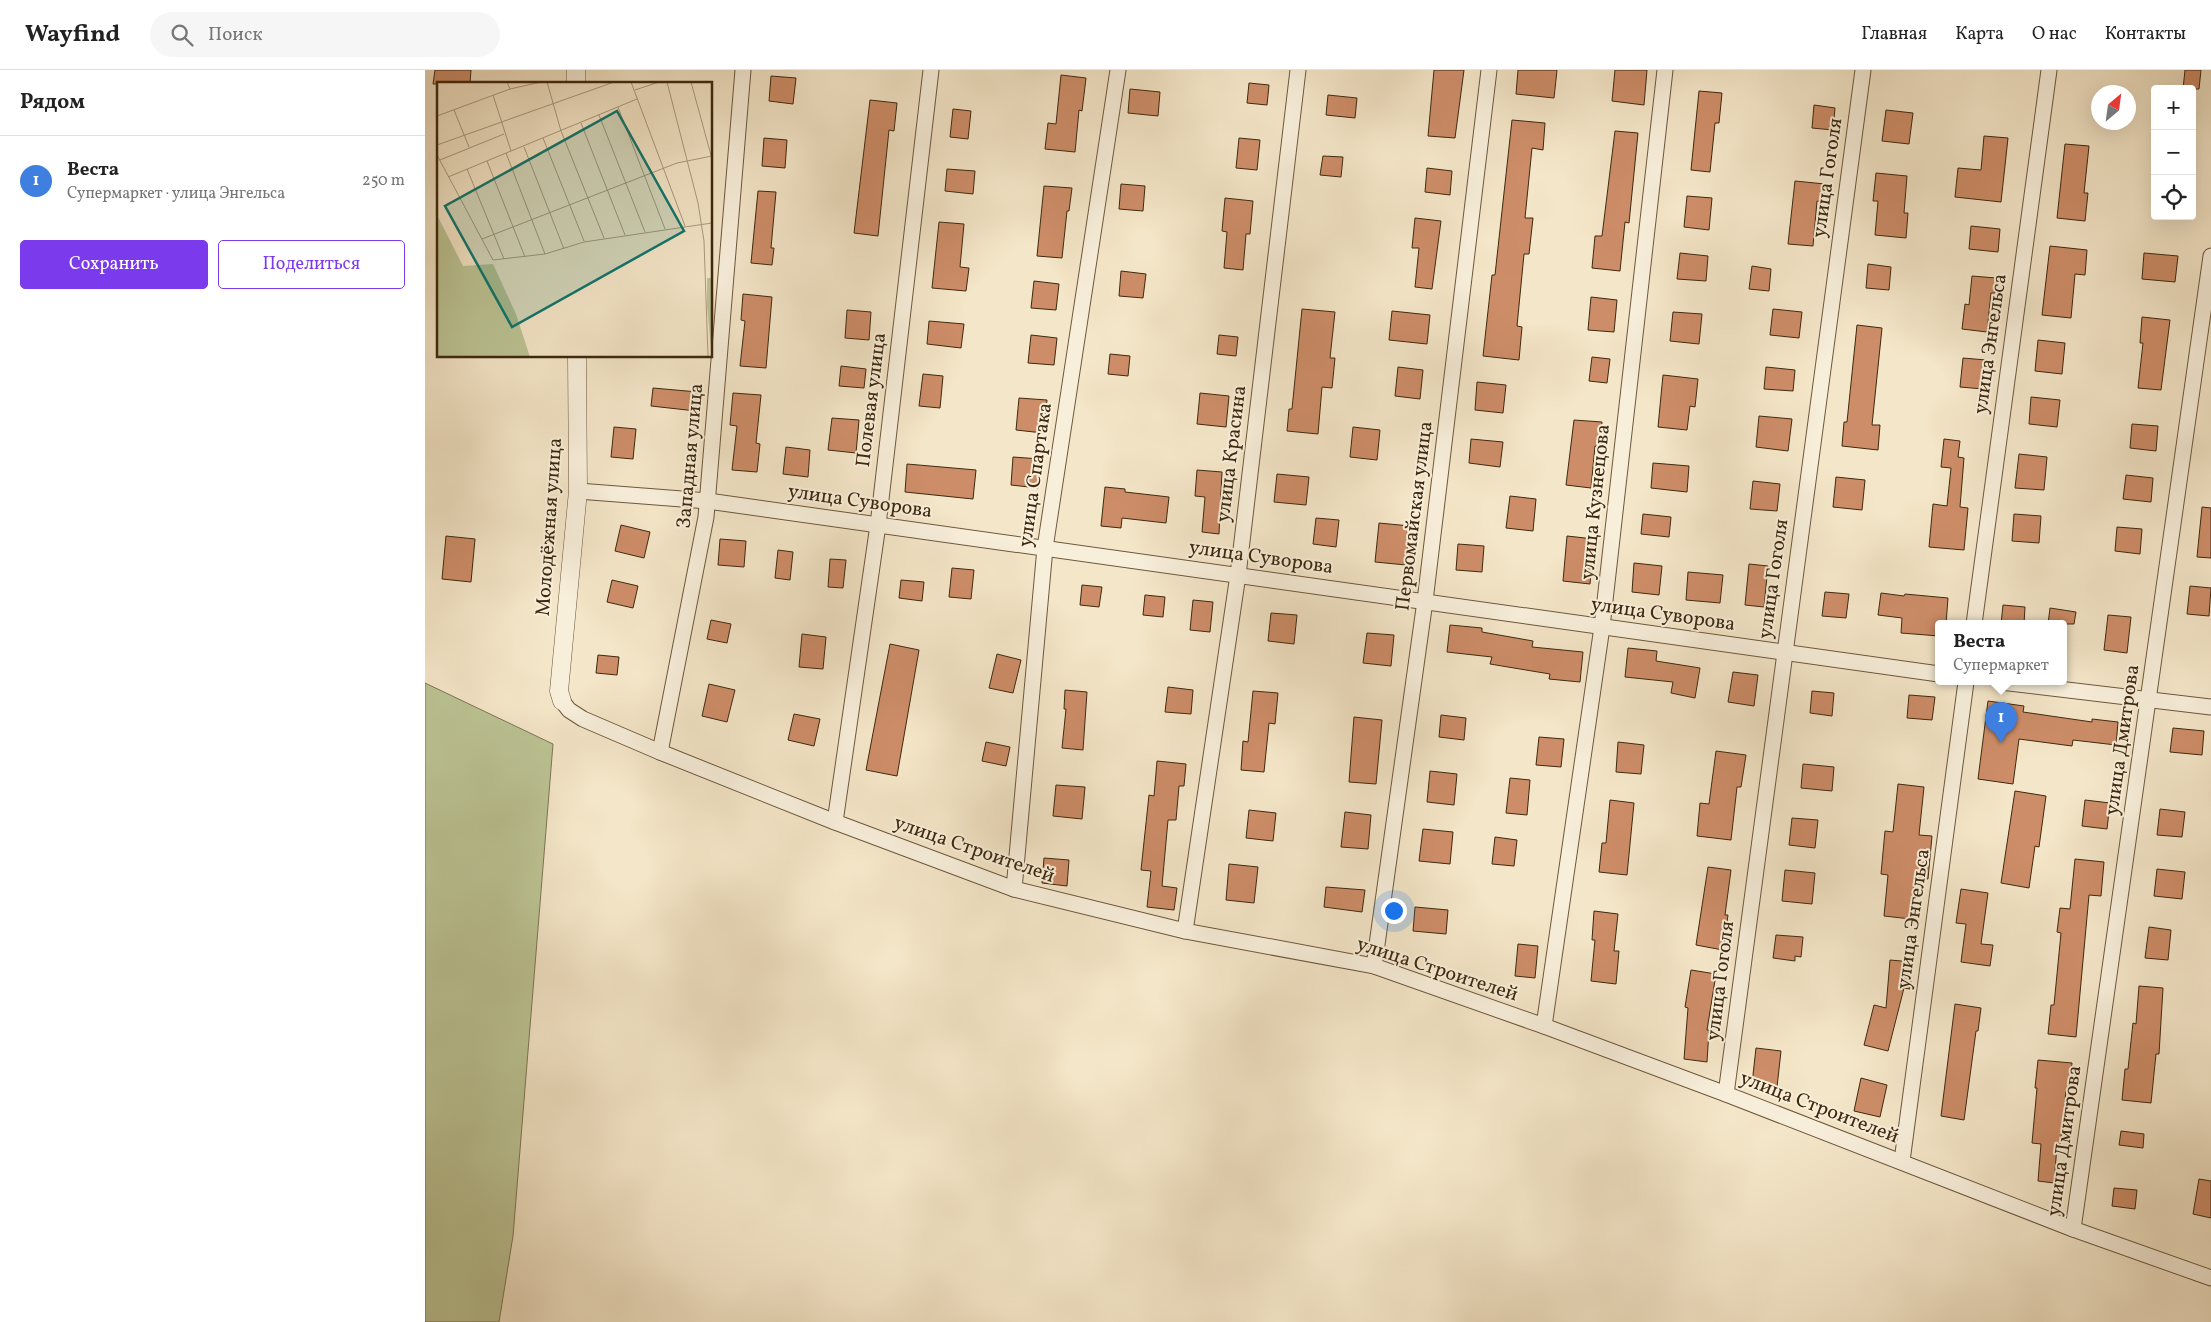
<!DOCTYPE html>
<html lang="ru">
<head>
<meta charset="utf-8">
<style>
	:root { --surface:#fff; --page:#f6f6f6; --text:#222; --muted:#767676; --line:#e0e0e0; --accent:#7c3aed }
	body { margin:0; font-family:Vollkorn,serif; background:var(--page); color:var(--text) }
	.controls { position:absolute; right:15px; top:15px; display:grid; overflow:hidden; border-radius:5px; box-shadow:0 5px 20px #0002 }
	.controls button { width:45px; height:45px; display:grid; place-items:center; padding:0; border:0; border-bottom:1px solid var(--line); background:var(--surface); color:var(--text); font:25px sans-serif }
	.compass { position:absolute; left:1666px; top:15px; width:45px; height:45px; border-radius:50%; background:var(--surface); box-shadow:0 5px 20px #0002; rotate:29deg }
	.you { position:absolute; left:968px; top:840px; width:18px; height:18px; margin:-12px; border:4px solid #fff; border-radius:50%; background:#1a73e8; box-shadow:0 0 0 8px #1a73e833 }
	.badge { display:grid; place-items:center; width:32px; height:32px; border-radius:50%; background:var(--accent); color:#fff; font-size:16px; font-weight:700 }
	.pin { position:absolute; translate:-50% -41px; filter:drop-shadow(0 1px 2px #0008) }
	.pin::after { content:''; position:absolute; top:26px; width:18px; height:15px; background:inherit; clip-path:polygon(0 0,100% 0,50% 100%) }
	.popup { position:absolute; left:1510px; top:550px; width:132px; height:65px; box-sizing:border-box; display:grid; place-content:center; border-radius:5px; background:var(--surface); filter:drop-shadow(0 1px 4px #0005); font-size:16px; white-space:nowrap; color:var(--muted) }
	.popup b { font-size:19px; color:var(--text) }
	.popup::after { content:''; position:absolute; left:50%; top:100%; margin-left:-10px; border:10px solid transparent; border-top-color:var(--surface) }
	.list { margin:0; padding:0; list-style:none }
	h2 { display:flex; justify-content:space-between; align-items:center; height:65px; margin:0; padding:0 20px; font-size:21px }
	h2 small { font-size:16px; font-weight:400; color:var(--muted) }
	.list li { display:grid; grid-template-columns:32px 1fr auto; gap:15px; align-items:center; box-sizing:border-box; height:90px; padding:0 20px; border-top:1px solid var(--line) }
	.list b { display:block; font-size:19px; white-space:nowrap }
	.list p { margin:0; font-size:16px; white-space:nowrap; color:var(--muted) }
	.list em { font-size:16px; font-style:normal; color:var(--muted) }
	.actions { display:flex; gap:10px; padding:15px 20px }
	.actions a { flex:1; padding:11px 0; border:1px solid var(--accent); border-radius:5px; text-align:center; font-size:18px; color:var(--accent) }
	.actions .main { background:var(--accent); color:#fff }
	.icon { flex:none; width:28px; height:28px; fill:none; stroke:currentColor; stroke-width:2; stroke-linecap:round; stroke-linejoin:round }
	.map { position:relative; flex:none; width:1786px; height:1252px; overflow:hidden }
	header { display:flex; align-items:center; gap:30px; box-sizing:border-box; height:70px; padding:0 25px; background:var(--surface); border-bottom:1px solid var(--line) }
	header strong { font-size:24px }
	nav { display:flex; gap:28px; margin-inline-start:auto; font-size:18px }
	.search { width:350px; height:45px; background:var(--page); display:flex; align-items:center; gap:12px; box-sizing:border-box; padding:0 18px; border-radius:28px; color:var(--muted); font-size:19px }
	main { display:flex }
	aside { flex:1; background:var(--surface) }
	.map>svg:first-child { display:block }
	.green { fill:#bcc495; stroke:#7d7652 }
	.building { fill:#cd8d68; stroke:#3e280e }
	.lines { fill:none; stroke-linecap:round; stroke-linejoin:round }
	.minor-casing { stroke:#6c583c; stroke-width:17 }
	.tertiary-casing { stroke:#6c583c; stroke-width:19 }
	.minor { stroke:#f8efdb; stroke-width:15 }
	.tertiary { stroke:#f8efdb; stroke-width:18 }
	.labels { text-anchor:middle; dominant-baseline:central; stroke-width:4; stroke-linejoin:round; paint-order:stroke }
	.street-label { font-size:20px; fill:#3e280e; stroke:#f8efdb }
	.inset-road { fill:none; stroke:#ab9a7e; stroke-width:1 }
	.view { fill:#0f766e; fill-opacity:0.15; stroke:#0f766e; stroke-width:2.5 }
	.inset-edge { fill:none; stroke:#3e280e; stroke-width:2.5 }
</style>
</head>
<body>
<header>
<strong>Wayfind</strong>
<div class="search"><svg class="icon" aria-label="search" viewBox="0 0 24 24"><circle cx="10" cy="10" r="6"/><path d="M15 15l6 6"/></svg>Поиск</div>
<nav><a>Главная</a><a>Карта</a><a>О нас</a><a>Контакты</a></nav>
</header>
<main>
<aside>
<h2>Рядом<small></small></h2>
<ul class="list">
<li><span class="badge" style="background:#3f7fe0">1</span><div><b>Веста</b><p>Супермаркет · улица Энгельса</p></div><em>250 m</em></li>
</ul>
<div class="actions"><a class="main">Сохранить</a><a>Поделиться</a></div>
</aside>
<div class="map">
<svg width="1786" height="1252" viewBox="0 0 1786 1252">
	<rect width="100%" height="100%" fill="#f4e6c8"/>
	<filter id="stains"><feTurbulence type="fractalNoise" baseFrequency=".004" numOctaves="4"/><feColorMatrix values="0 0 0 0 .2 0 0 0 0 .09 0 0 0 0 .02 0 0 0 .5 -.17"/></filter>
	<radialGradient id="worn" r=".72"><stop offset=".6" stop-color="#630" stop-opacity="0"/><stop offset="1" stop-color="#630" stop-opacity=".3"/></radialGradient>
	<path class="green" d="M0,613L128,674L88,1166L74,1252H0Z"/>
	<g class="building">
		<path d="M10,0H46L45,14H8Z"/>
		<path d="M1009,0H1039L1030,68L1003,66Z"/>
		<path d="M1093,0H1132L1129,28L1091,24Z"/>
		<path d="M1190,0H1222L1219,35L1187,31Z"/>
		<path d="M1760,0H1776L1774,19H1758Z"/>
		<path d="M636,5L661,8L657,41L654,40L650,82L620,79L623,53L631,54Z"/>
		<path d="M346,6L371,8L368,34L344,31Z"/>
		<path d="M824,13L844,15L842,35L822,33Z"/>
		<path d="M705,19L735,22L733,46L703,43Z"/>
		<path d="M1274,21L1297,23L1294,53H1290L1285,102L1266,100Z"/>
		<path d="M903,25L932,28L930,48L901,45Z"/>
		<path d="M445,30L472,33L469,61L464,60L453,166L429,163Z"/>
		<path d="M1389,35L1410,38L1408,60L1387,58Z"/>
		<path d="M528,39L546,41L543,69L525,67Z"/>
		<path d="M1461,40L1488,43L1484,74L1457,71Z"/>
		<path d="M1087,50L1120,53L1118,80L1107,78L1100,148H1108L1104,184H1099L1092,256L1097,257L1094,290L1058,286L1067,205H1070Z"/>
		<path d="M1190,61L1213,63L1204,153L1200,152L1195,201L1167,198L1170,166H1177Z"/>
		<path d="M1559,66L1583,68L1576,132L1530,127L1533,98L1556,100Z"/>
		<path d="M339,68L362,70L360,98L337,96Z"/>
		<path d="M814,68L835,70L832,100L811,98Z"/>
		<path d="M1640,74L1664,76L1659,123H1663L1660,151L1632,148Z"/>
		<path d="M898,86L918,87L916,107L895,105Z"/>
		<path d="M1002,98L1027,101L1025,125L1000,122Z"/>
		<path d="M522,99L550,101L548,124L520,121Z"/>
		<path d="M1451,103L1482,106L1479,143H1483L1481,168L1450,165L1453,131H1448Z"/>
		<path d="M1370,111L1400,114L1398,132L1392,131L1388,176L1363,174Z"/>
		<path d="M696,114L720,116L718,141L694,139Z"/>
		<path d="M619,116L647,118L644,141H642L637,188L612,186Z"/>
		<path d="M333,121L351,122L346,178H349L347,195L326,193Z"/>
		<path d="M1262,126L1287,128L1284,160L1259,157Z"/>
		<path d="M800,128L828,131L825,164H821L818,200L799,198L802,162L797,161Z"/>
		<path d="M990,148L1016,151L1007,219L990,217L994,178H987Z"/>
		<path d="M514,152L539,154L535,197L544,198L541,221L507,218Z"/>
		<path d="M1546,156L1575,159L1573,182L1544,179Z"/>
		<path d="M1625,176L1662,180L1660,205L1650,204L1646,248L1617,245Z"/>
		<path d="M1255,183L1283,186L1281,211L1252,209Z"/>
		<path d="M1719,183L1753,186L1750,212L1717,209Z"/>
		<path d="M1443,194L1466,197L1464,220L1441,218Z"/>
		<path d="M1327,196L1346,199L1344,221L1324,219Z"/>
		<path d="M696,201L721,204L718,228L694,226Z"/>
		<path d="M1547,206L1571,208L1570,223H1566L1562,262L1537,259L1540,234L1544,235Z"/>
		<path d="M609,211L634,214L631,240L606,238Z"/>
		<path d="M318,224L347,227L341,298L315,296L320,251L316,250Z"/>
		<path d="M1166,227L1192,230L1189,262L1163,260Z"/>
		<path d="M877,239L910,242L905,288H910L907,318L897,317L893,364L862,361L864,339H867Z"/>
		<path d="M1348,239L1377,242L1374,268L1345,265Z"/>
		<path d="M422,240L446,242L444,270L420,268Z"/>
		<path d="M967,241L1005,245L1002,274L964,270Z"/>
		<path d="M1248,242L1277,244L1274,274L1245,271Z"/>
		<path d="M1717,247L1745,250L1736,320L1713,318L1718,273H1715Z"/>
		<path d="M504,251L539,254L536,278L502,274Z"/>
		<path d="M1432,255L1457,258L1447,355H1455L1453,380L1417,376L1419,352H1422Z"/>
		<path d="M606,265L632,268L629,295L603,293Z"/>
		<path d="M794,265L813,267L811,286L792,284Z"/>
		<path d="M1613,270L1640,273L1637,304L1610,301Z"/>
		<path d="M685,284L705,286L703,306L683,304Z"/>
		<path d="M1167,287L1185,289L1182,313L1164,311Z"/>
		<path d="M1538,288L1561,290L1558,319L1535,317Z"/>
		<path d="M416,296L441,299L439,318L414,316Z"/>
		<path d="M973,297L998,300L995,329L970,326Z"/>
		<path d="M1341,297L1370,300L1368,321L1339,319Z"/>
		<path d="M498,304L518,306L515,338L494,336Z"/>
		<path d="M1238,305L1273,309L1270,337L1265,336L1262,360L1233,357Z"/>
		<path d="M1052,312L1081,315L1078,343L1050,340Z"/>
		<path d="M228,318L273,322L271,341L226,336Z"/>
		<path d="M308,323L336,325L331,373L335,374L332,402L307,400L312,356L305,355Z"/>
		<path d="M775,323L804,326L801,357L772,354Z"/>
		<path d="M1606,327L1635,330L1632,357L1604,354Z"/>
		<path d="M594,328L622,330L618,363L591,360Z"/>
		<path d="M1334,346L1367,349L1363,381L1331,377Z"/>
		<path d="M407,348L434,350L431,383L403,380Z"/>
		<path d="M1149,350L1177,352L1174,377L1170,376L1166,418L1141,415Z"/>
		<path d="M1707,354L1733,356L1731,381L1705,378Z"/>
		<path d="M189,357L211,359L208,389L186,387Z"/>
		<path d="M928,357L955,360L952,390L925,387Z"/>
		<path d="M1046,369L1078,372L1075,397L1044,393Z"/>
		<path d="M1519,369L1535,371L1533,387L1539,388L1535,437L1543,438L1539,480L1504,477L1508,434L1522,436L1526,398L1516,397Z"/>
		<path d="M361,377L385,380L383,407L358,404Z"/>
		<path d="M1594,384L1622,387L1619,420L1590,418Z"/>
		<path d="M588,387L615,389L613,418L586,415Z"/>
		<path d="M1228,393L1264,396L1262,422L1226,418Z"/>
		<path d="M482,394L551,400L548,429L480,422Z"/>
		<path d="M772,400L797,402L794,464L777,462L780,427L770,426Z"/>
		<path d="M852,404L884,407L881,435L849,432Z"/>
		<path d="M1701,405L1728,408L1726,432L1698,429Z"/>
		<path d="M1411,407L1440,410L1437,440L1408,437Z"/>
		<path d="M1328,411L1355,414L1352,441L1325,439Z"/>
		<path d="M680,417L700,419V422L744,427L741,453L697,448L696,458L676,456Z"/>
		<path d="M1085,426L1111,429L1108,461L1081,458Z"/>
		<path d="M1777,437L1786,438V488L1772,487Z"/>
		<path d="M1218,444L1246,447L1244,467L1216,464Z"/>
		<path d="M1589,444L1616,446L1614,473L1587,471Z"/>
		<path d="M891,448L914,450L911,477L888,474Z"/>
		<path d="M954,453L985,456L981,495L950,492Z"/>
		<path d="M196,455L225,462L219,488L190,481Z"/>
		<path d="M1692,457L1717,459L1715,484L1690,481Z"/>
		<path d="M21,466L50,469L46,512L17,509Z"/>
		<path d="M1142,466L1169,469L1165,514L1138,511Z"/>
		<path d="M295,469L321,471L319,497L293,495Z"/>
		<path d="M1033,474L1059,476L1057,502L1031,500Z"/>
		<path d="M353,480L368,482L365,510L350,508Z"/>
		<path d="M405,489L421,490L418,518L403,517Z"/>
		<path d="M1209,493L1237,496L1234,525L1207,522Z"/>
		<path d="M1324,494L1343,496L1339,537L1320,535Z"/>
		<path d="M527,498L549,500L546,529L524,527Z"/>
		<path d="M1263,502L1298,505L1295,533L1261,530Z"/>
		<path d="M187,510L213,516L208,538L182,532Z"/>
		<path d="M476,510L499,512L497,531L474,528Z"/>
		<path d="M657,515L677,517L674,537L655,535Z"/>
		<path d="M1765,516L1786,518L1784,546L1762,544Z"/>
		<path d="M1400,522L1424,524L1421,548L1397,546Z"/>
		<path d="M1456,523L1479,526L1480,524L1523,528L1521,554H1514V566L1476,563L1477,548L1453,545Z"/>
		<path d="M720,525L740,527L738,547L718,545Z"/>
		<path d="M768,530L788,532L785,562L765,560Z"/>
		<path d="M1578,535L1600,537L1599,554H1576Z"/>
		<path d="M1625,538L1651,542L1649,554H1623Z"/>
		<path d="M846,543L872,545L869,574L843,571Z"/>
		<path d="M1683,545L1706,547L1702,583L1679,580Z"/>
		<path d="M286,550L306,554L302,573L282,569Z"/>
		<path d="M1025,555L1057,558V562L1108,571L1107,577L1158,582L1155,612L1124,609L1125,604L1065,594L1067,587L1022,582Z"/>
		<path d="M942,563L969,565L966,596L938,593Z"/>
		<path d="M377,564L401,567L398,599L374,597Z"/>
		<path d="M465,574L494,580L472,706L441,700Z"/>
		<path d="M1203,578L1232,581L1231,591L1275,598L1270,628L1246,623L1248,612L1200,607Z"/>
		<path d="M572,584L596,590L588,623L564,618Z"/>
		<path d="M173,585L194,587L192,605L171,603Z"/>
		<path d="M1308,602L1333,605L1329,636L1303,632Z"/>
		<path d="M284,614L310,620L302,652L277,646Z"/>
		<path d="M743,617L768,620L766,644L740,642Z"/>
		<path d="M640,620L662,622L658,680L637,678L641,639H639Z"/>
		<path d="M828,621L853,623L850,654L844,653L839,702L816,700L818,671L823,672Z"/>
		<path d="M1387,621L1409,623L1407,646L1385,643Z"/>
		<path d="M1484,625L1510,627L1507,650L1482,648Z"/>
		<path d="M1563,631L1599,636L1598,642L1667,652V649L1693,652L1691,675L1648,670L1647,676L1594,669L1588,714L1553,709Z"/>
		<path d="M369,644L395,649L389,676L363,670Z"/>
		<path d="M1016,645L1041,648L1039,670L1014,667Z"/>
		<path d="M929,647L957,650L951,714L924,712Z"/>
		<path d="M1748,658L1779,661L1777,685L1745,682Z"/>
		<path d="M1114,667L1139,669L1136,697L1111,695Z"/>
		<path d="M561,672L585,677L581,696L557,691Z"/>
		<path d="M1193,672L1219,675L1216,704L1191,702Z"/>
		<path d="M1291,681L1321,685L1316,717H1312L1306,770L1272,766L1275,733L1284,734Z"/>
		<path d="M732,691L761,694L759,716H754L751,750H743L737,816L752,818L749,840L722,837L726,801L716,800L724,725L729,726Z"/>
		<path d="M1378,694L1409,697L1407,721L1376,718Z"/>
		<path d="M1005,701L1032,704L1029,735L1002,732Z"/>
		<path d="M1085,708L1105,710L1102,745L1081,743Z"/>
		<path d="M1473,714L1499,717L1494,765L1507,766L1503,809L1490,807L1486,849L1459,846L1463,805L1456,804L1460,761L1468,762Z"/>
		<path d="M631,715L660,717L657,749L628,746Z"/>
		<path d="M1590,721L1621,726L1614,777L1610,776L1604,818L1576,813Z"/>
		<path d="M1185,730L1209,733L1202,805L1174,802L1177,773H1181Z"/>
		<path d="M1660,730L1685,733L1682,759L1657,756Z"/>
		<path d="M1735,739L1760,742L1757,767L1732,765Z"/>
		<path d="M824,740L851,743L848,771L821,768Z"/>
		<path d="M920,742L946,745L943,779L916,777Z"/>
		<path d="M1367,748L1393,750L1390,778L1364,775Z"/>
		<path d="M998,759L1028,762L1025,794L994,791Z"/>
		<path d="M1070,767L1092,770L1089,796L1067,794Z"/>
		<path d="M619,788L644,790L642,816L617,813Z"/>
		<path d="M1650,789L1679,792L1676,826L1664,825L1651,967L1623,964L1626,935H1629L1636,863L1632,862L1635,838L1645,839Z"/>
		<path d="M804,794L833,797L829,833L801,830Z"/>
		<path d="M1283,797L1306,800L1300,845H1303L1298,880L1271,875Z"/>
		<path d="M1732,799L1760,802L1757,829L1729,826Z"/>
		<path d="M1360,800L1390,803L1387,834L1357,831Z"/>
		<path d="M901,817L940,820L937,842L899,837Z"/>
		<path d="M1536,819L1563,823L1556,874L1568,875L1565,896L1536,892L1541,854L1531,853Z"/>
		<path d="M990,837L1023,840L1021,864L988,861Z"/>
		<path d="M1169,841L1193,844L1189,881H1194L1191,914L1166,911L1170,870H1167Z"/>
		<path d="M1724,857L1746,860L1743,890L1720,888Z"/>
		<path d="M1351,865L1378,867L1376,887L1370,886V891L1348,888Z"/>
		<path d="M1093,874L1113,876L1110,908L1090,906Z"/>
		<path d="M1465,890L1488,892L1485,919L1479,918L1463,981L1439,975L1449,935L1461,938Z"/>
		<path d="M1266,900L1291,904L1282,960H1284L1282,992L1259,989L1263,938L1260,937Z"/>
		<path d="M1714,916L1738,918L1734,984H1731L1726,1033L1697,1030L1700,999H1703L1708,953L1711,954Z"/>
		<path d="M1530,934L1556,938L1553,961H1551L1539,1050L1516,1046Z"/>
		<path d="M1331,978L1356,981L1352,1017L1327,1014Z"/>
		<path d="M1613,990L1647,993L1644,1022L1641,1021L1635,1076H1632L1629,1113L1613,1111L1616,1074L1607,1073L1612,1018H1610Z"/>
		<path d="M1436,1008L1462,1015L1455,1047L1429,1041Z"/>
		<path d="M1696,1061L1719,1064L1718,1078L1694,1075Z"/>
		<path d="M1774,1109L1786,1111V1148L1768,1144Z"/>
		<path d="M1689,1118L1712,1120L1710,1139L1687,1136Z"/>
	</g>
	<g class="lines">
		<g class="minor-casing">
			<g id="minor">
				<path d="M153,421L283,431L1514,604"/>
				<path d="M1549,554L1624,0"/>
				<path d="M1576,612L1786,637"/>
				<path d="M137,631L144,640L158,649L235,682L410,752L589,819L760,861L949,896L1119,956L1301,1024L1648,1159L1786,1208"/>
				<path d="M235,682L281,447L318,0"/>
				<path d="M410,752L453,455L506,0"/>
				<path d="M589,819L620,478L693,0"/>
				<path d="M760,861L813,505L873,0"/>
				<path d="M949,896L1000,531L1064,0"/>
				<path d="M1119,956L1177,557L1240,0"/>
				<path d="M1301,1024L1438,0"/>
				<path d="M1477,1091L1541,612"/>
				<path d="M1648,1159L1786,186"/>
			</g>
		</g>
		<g class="tertiary-casing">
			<g id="tertiary">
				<path d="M151,0V14"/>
				<path d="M137,631L134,621L153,421L152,286"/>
			</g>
		</g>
		<use href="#minor" class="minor"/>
		<use href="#tertiary" class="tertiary"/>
	</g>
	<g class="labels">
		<g class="street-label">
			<text transform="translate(1403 108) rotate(-82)">улица Гоголя</text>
			<text transform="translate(1566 274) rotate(-82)">улица Энгельса</text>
			<text transform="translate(447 330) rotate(-83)">Полевая улица</text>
			<text transform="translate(807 384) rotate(-83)">улица Красина</text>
			<text transform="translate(266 386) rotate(-85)">Западная улица</text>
			<text transform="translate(611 405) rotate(-82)">улица Спартака</text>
			<text transform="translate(435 432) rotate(8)">улица Суворова</text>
			<text transform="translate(1171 432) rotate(-84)">улица Кузнецова</text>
			<text transform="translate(990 446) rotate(-83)">Первомайская улица</text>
			<text transform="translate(125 457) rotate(-86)">Молодёжная улица</text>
			<text transform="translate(836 488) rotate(8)">улица Суворова</text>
			<text transform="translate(1349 509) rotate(-82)">улица Гоголя</text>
			<text transform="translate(1238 545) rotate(8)">улица Суворова</text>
			<text transform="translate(1698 670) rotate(-82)">улица Дмитрова</text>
			<text transform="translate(549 780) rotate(19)">улица Строителей</text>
			<text transform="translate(1489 849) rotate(-82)">улица Энгельса</text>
			<text transform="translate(1012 900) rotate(18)">улица Строителей</text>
			<text transform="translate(1296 911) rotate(-83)">улица Гоголя</text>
			<text transform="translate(1394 1038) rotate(21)">улица Строителей</text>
			<text transform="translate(1640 1071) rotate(-82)">улица Дмитрова</text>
		</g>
	</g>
	<g transform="translate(12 12)">
		<rect width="275" height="275" fill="#f4e6c8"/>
		<path d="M0,133L26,184L56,182L79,232L93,275H0ZM270,196H275V275L270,224Z" fill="#bcc495"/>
		<path class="inset-road" d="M110,0L124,49L167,156M194,0L248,144M230,0L261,121L267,159L271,275M254,0L275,77M73,7L104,0M198,8L222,0M56,13L74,69M181,25L228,147M17,28L32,65M162,33L208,150M0,34L73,7L70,0M144,41L188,153M106,56L147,159M0,63L177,0M87,65L127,167M69,71L108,172M0,73L56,178L108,172L147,160L275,141M3,78L67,52M50,79L88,175M30,87L67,177M11,95L200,17M45,157L240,81L275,74"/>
		<path class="view" d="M180,29L247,149L75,245L8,124Z"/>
		<rect width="275" height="275" class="inset-edge"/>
	</g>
	<rect width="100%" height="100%" filter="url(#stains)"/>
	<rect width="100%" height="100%" fill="url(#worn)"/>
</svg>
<div class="controls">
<button>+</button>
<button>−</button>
<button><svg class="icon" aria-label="locate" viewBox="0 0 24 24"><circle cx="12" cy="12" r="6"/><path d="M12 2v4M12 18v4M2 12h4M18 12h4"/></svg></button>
</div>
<svg class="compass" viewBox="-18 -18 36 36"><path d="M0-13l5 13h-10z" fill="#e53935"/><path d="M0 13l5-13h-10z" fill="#767676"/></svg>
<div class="you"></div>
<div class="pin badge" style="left:1576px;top:673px;background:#3f7fe0">1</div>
<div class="popup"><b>Веста</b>Супермаркет</div>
</div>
</main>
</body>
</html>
